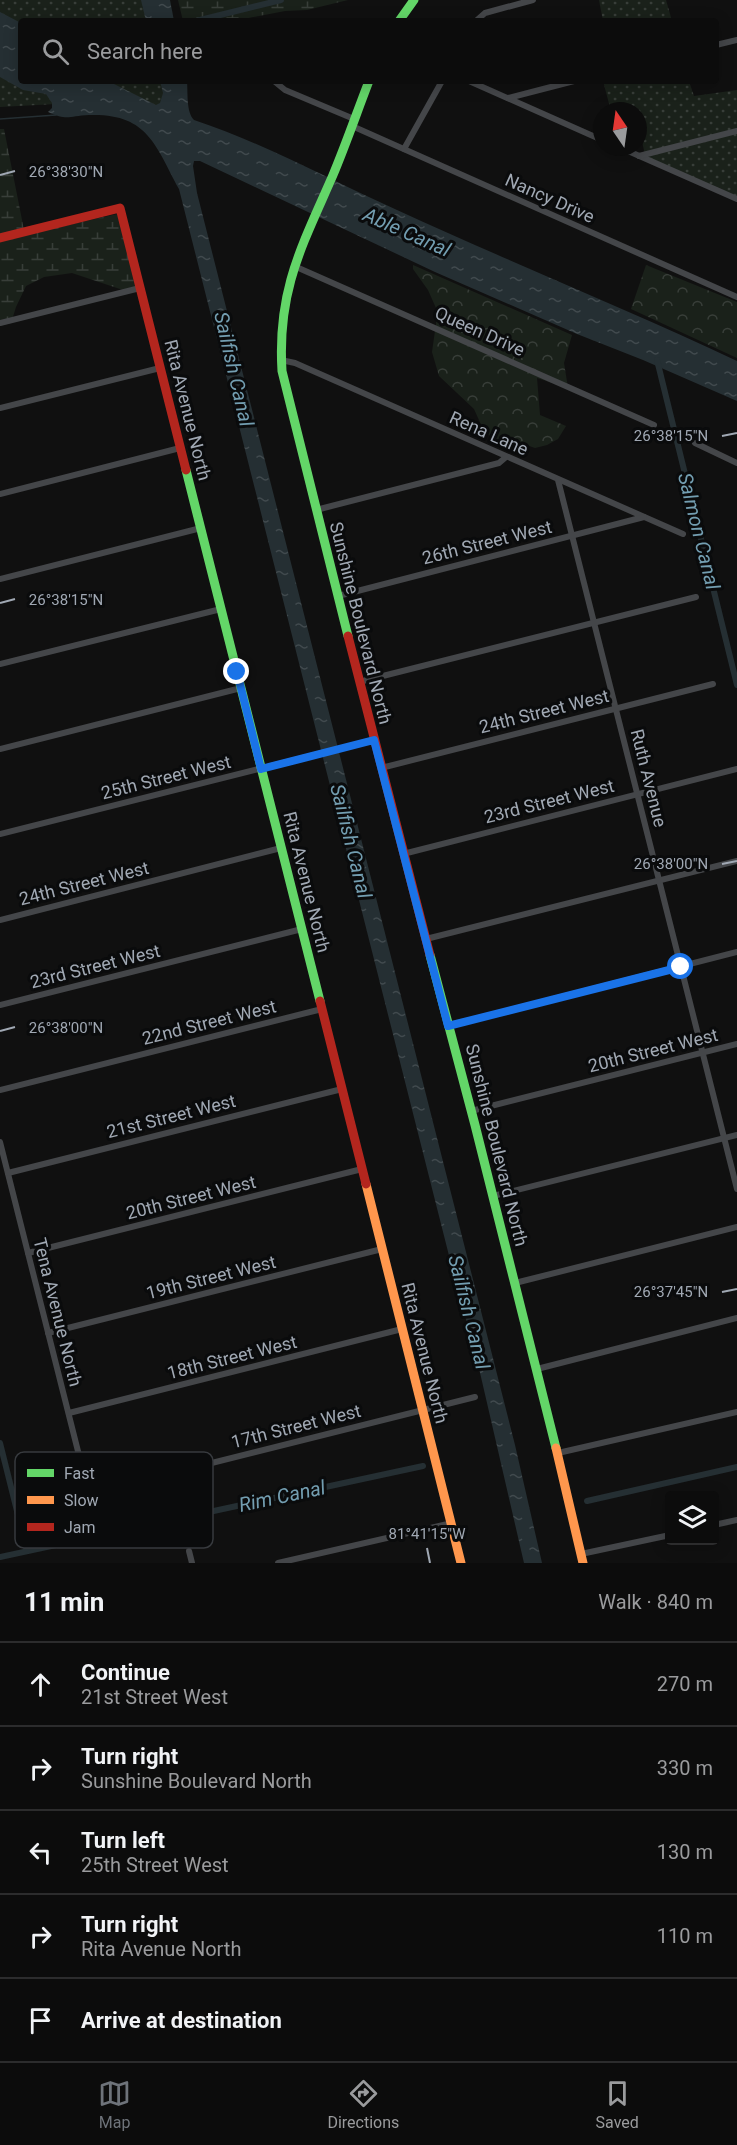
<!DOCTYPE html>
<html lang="en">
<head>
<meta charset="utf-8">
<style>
	:root { --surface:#0c0c0c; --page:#151515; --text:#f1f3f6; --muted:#9a9b9d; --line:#2c2c2d; --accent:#6e737a }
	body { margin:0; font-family:Roboto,sans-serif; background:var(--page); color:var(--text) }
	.controls { position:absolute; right:18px; bottom:18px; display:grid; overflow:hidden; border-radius:6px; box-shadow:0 3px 15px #0003 }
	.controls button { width:54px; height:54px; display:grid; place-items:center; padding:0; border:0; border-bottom:2px solid var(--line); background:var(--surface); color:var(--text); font:30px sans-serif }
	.compass { position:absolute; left:593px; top:102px; width:54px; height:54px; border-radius:50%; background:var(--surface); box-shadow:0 3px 15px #0003; rotate:347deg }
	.stop { position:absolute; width:18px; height:18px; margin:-14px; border:4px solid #1a73e8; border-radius:50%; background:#fff }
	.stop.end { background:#1a73e8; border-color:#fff; box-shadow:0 2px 6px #0008 }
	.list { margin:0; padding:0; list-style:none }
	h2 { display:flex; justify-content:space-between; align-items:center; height:78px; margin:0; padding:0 24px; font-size:26px }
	h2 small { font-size:20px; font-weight:400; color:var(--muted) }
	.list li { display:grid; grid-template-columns:39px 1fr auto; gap:18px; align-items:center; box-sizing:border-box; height:84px; padding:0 24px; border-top:2px solid var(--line) }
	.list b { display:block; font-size:22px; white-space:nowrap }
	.list p { margin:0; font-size:20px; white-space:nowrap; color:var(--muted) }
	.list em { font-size:20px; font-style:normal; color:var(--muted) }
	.icon { flex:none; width:33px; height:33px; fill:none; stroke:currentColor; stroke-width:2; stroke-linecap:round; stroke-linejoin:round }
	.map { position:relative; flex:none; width:737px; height:1563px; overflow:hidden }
	.search { position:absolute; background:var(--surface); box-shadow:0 3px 15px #0003; left:18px; right:18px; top:18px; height:66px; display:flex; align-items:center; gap:15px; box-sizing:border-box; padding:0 21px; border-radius:6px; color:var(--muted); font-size:22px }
	.sheet { height:498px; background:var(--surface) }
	nav { display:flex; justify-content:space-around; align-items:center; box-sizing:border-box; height:84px; border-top:2px solid var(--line); background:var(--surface); font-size:16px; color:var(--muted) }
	nav a { display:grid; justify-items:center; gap:3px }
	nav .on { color:var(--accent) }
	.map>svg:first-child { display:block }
	.grass { fill:url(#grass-dots) }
	.forest { fill:url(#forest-crowns) }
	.wetland { fill:url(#wetland-marsh) }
	.water { fill:url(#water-ripples) }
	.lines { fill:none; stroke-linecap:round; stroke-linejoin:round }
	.stream { stroke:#252f33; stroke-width:1.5 }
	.canal { stroke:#252f33; stroke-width:6 }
	.street { stroke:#444649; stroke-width:6 }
	.fast { stroke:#63d668; stroke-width:9 }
	.slow { stroke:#ff974d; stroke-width:9 }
	.jam { stroke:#b3261e; stroke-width:9 }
	.route { stroke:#1a73e8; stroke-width:8 }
	.ticks { fill:none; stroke:#a0a8b3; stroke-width:2 }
	.labels { text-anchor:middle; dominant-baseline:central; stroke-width:6; stroke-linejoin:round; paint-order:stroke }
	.street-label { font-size:18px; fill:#a0a8b3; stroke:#0a0b0c }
	.water-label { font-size:20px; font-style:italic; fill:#739eb1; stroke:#0a0b0c }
	.key { fill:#0a0b0c; stroke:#373a3e; stroke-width:1.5 }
	.key-label { font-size:16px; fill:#a0a8b3 }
	.ticks-label { font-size:15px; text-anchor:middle; fill:#a0a8b3; stroke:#0a0b0c; stroke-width:6; stroke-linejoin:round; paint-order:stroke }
</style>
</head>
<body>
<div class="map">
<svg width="737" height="1563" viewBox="0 0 737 1563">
	<defs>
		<pattern id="grass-dots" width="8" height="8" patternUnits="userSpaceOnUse" patternTransform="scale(1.5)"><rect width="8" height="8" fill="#1a211a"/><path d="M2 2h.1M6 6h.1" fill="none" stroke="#383e39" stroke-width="1.8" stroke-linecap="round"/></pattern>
		<pattern id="forest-crowns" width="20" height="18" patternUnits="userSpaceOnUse" patternTransform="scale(1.5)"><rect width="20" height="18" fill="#1a211a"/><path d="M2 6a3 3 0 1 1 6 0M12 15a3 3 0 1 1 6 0" fill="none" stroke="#383e39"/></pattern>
		<pattern id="wetland-marsh" width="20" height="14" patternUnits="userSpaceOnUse" patternTransform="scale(1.5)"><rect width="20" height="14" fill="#1a211a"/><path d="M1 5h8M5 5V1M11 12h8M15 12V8" fill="none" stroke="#383e39"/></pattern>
		<pattern id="water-ripples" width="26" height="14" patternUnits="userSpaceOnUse" patternTransform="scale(1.5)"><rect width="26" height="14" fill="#252f33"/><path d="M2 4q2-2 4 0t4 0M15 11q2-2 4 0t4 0" fill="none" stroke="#414a4e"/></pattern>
	</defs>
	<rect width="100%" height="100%" fill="#101010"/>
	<g class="grass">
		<path d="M0,0H151L155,21H21V81H164L170,128L112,101L0,107Z"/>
		<path d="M599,0H666L672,21H603Z"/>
		<path d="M603,81H689L694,96L737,90V197L646,159L638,124V111H635L634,109L611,111Z"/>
	</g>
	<g class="forest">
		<path d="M413,265L572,335L564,363L568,388L537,378L540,415L566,426L558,439L547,445L535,448L521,443L493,439L483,429L474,409L439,376L432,352L436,324V308L428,290L413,269Z"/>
		<path d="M646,265L737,302V358L631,309Z"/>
	</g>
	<g class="wetland">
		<path d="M178,0H348L307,10L285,11L233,21H183Z"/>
		<path d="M0,129H4L25,235L117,214L141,289L123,290L72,273L44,277L26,286L16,307L11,323L0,326Z"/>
	</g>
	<g class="water">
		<path d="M141,0H170L174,21H146Z"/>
		<path d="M0,12L21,23V81H108L156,105L160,103L163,93L160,81H187C188,92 186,112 194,120C264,143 330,180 397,210C510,262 625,308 737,361V401L643,360L577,334L435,272L200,161H194L193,166L197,193L515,1445L542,1563H524L475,1351L459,1295L179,189C155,144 147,113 89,115C68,116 68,121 48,112L52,108V103L46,94L23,90L0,77Z"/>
	</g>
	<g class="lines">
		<path class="stream" d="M0,119L56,115"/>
		<g class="canal">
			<path d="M196,21L281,0"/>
			<path d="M657,360L737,685"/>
			<path d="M0,1443L27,1551"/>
			<path d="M587,1501L737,1467"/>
			<path d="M0,1557L423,1466"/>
		</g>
		<g class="street">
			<path d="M476,21L485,13L533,0"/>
			<path d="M716,45L737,40"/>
			<path d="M274,81L285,90L354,119"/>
			<path d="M469,81L602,140"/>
			<path d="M508,98L574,81"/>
			<path d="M352,126L737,297"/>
			<path d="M619,147L737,199"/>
			<path d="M404,149L442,81"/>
			<path d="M639,156L737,131"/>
			<path d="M294,266L654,425"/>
			<path d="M0,323L140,288"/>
			<path d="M281,360L295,363L683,534"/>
			<path d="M0,408L160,368"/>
			<path d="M695,443L737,463"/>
			<path d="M558,480L737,1189"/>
			<path d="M0,494L180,448"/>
			<path d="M316,510L499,463L506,457"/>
			<path d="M0,579L201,528"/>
			<path d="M338,596L644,517"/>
			<path d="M0,664L221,609"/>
			<path d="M359,682L696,597"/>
			<path d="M0,749L241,688"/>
			<path d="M381,768L713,684"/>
			<path d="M0,834L374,740"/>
			<path d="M403,854L737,769"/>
			<path d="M0,920L281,848"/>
			<path d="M426,939L737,861"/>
			<path d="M0,1005L302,929"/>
			<path d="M448,1026L737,952"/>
			<path d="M0,1090L322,1009"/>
			<path d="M471,1111L737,1044"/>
			<path d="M0,1142L84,1475L90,1489L96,1492L112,1488L475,1397"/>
			<path d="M8,1173L342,1089"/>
			<path d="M493,1196L737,1135"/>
			<path d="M28,1253L362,1169"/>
			<path d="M515,1283L737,1227"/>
			<path d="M48,1333L382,1249"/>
			<path d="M537,1369L737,1318"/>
			<path d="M69,1413L402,1329"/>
			<path d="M558,1453L737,1412"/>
			<path d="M714,1525L737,1520"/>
			<path d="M189,1551L192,1563"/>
			<path d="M581,1554L670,1535"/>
			<path d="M278,1563L452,1523"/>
		</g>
		<g class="fast">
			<path d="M399,21L414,0"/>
			<path d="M186,470L320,1001"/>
			<path d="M348,636L282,371C277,290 302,246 333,175C346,144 357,112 369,81"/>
			<path d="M430,955L475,1125L556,1448"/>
		</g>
		<g class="slow">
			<path d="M366,1184L461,1563"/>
			<path d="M556,1448L583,1563"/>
		</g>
		<g class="jam">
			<path d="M0,238L120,208L186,470"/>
			<path d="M348,636L430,955"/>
			<path d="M320,1001L366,1184"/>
		</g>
	</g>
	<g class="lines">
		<path class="route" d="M237,672L261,769L374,740L448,1026L681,967"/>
	</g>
	<path class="ticks" d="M0,175L15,171M722,436L737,433M0,603L15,599M722,864L737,861M0,1031L15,1027M722,1292L737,1289M427,1548L430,1563"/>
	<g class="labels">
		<g class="street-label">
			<text transform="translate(550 198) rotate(24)">Nancy Drive</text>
			<text transform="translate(480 331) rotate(24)">Queen Drive</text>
			<text transform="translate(188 410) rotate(76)">Rita Avenue North</text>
			<text transform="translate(489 433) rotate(24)">Rena Lane</text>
			<text transform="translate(487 542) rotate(-14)">26th Street West</text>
			<text transform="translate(361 623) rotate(76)">Sunshine Boulevard North</text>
			<text transform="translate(544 711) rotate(-14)">24th Street West</text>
			<text transform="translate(166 777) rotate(-14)">25th Street West</text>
			<text transform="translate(649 778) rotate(76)">Ruth Avenue</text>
			<text transform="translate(549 801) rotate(-14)">23rd Street West</text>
			<text transform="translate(307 882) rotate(76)">Rita Avenue North</text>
			<text transform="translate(84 883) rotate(-14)">24th Street West</text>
			<text transform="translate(95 966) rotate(-14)">23rd Street West</text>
			<text transform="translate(209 1022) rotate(-14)">22nd Street West</text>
			<text transform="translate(653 1050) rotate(-14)">20th Street West</text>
			<text transform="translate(171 1116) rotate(-14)">21st Street West</text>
			<text transform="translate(497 1145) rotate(76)">Sunshine Boulevard North</text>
			<text transform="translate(191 1197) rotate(-14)">20th Street West</text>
			<text transform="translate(211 1277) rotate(-14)">19th Street West</text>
			<text transform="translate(58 1312) rotate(76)">Tena Avenue North</text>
			<text transform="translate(425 1353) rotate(76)">Rita Avenue North</text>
			<text transform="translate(232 1357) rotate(-14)">18th Street West</text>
			<text transform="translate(296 1426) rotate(-14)">17th Street West</text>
		</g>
		<g class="water-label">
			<text transform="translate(407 232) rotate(24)">Able Canal</text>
			<text transform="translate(234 369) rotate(77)">Sailfish Canal</text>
			<text transform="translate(699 531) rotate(76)">Salmon Canal</text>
			<text transform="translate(351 841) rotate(76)">Sailfish Canal</text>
			<text transform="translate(469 1312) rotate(76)">Sailfish Canal</text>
			<text transform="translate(282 1496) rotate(-12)">Rim Canal</text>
		</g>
	</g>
	<rect x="15" y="1452" width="198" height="96" rx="9" class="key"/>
	<rect x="27" y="1469" width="27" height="8" fill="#63d668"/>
	<rect x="27" y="1496" width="27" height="8" fill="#ff974d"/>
	<rect x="27" y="1523" width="27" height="8" fill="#b3261e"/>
	<g class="key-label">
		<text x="64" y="1479">Fast</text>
		<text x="64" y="1506">Slow</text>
		<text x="64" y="1533">Jam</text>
	</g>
	<g class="ticks-label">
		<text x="66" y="177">26°38'30"N</text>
		<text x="671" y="441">26°38'15"N</text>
		<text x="66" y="605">26°38'15"N</text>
		<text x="671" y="869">26°38'00"N</text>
		<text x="66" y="1033">26°38'00"N</text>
		<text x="671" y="1297">26°37'45"N</text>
		<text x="427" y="1539">81°41'15"W</text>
	</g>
</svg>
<div class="controls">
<button><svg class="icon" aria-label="layers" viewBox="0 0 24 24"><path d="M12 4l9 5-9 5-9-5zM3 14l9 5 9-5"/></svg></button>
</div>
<svg class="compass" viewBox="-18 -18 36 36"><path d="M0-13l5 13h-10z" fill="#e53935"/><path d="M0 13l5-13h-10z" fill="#9a9b9d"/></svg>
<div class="stop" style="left:681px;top:967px"></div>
<div class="stop end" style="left:237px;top:672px"></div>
<div class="search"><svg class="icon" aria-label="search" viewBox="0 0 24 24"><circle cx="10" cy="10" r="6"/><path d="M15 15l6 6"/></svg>Search here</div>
</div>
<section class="sheet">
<h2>11 min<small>Walk · 840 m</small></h2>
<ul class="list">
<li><svg class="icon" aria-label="ahead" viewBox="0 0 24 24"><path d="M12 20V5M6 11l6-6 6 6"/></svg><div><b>Continue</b><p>21st Street West</p></div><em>270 m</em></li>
<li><svg class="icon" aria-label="right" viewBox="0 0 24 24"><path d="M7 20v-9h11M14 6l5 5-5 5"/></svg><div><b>Turn right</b><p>Sunshine Boulevard North</p></div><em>330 m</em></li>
<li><svg class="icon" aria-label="left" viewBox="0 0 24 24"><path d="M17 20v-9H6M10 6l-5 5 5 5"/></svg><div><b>Turn left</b><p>25th Street West</p></div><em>130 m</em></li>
<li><svg class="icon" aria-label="right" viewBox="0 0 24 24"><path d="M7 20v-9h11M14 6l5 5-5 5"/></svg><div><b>Turn right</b><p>Rita Avenue North</p></div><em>110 m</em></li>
<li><svg class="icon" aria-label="arrive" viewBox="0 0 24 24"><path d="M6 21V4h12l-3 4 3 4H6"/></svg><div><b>Arrive at destination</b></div></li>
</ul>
</section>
<nav>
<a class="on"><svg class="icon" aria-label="map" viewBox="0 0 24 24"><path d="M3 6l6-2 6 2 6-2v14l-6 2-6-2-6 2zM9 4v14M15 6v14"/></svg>Map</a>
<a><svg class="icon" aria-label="directions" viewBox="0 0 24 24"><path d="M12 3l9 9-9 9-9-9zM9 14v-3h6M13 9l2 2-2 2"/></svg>Directions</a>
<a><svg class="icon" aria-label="saved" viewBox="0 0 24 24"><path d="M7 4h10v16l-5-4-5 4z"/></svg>Saved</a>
</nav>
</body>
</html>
